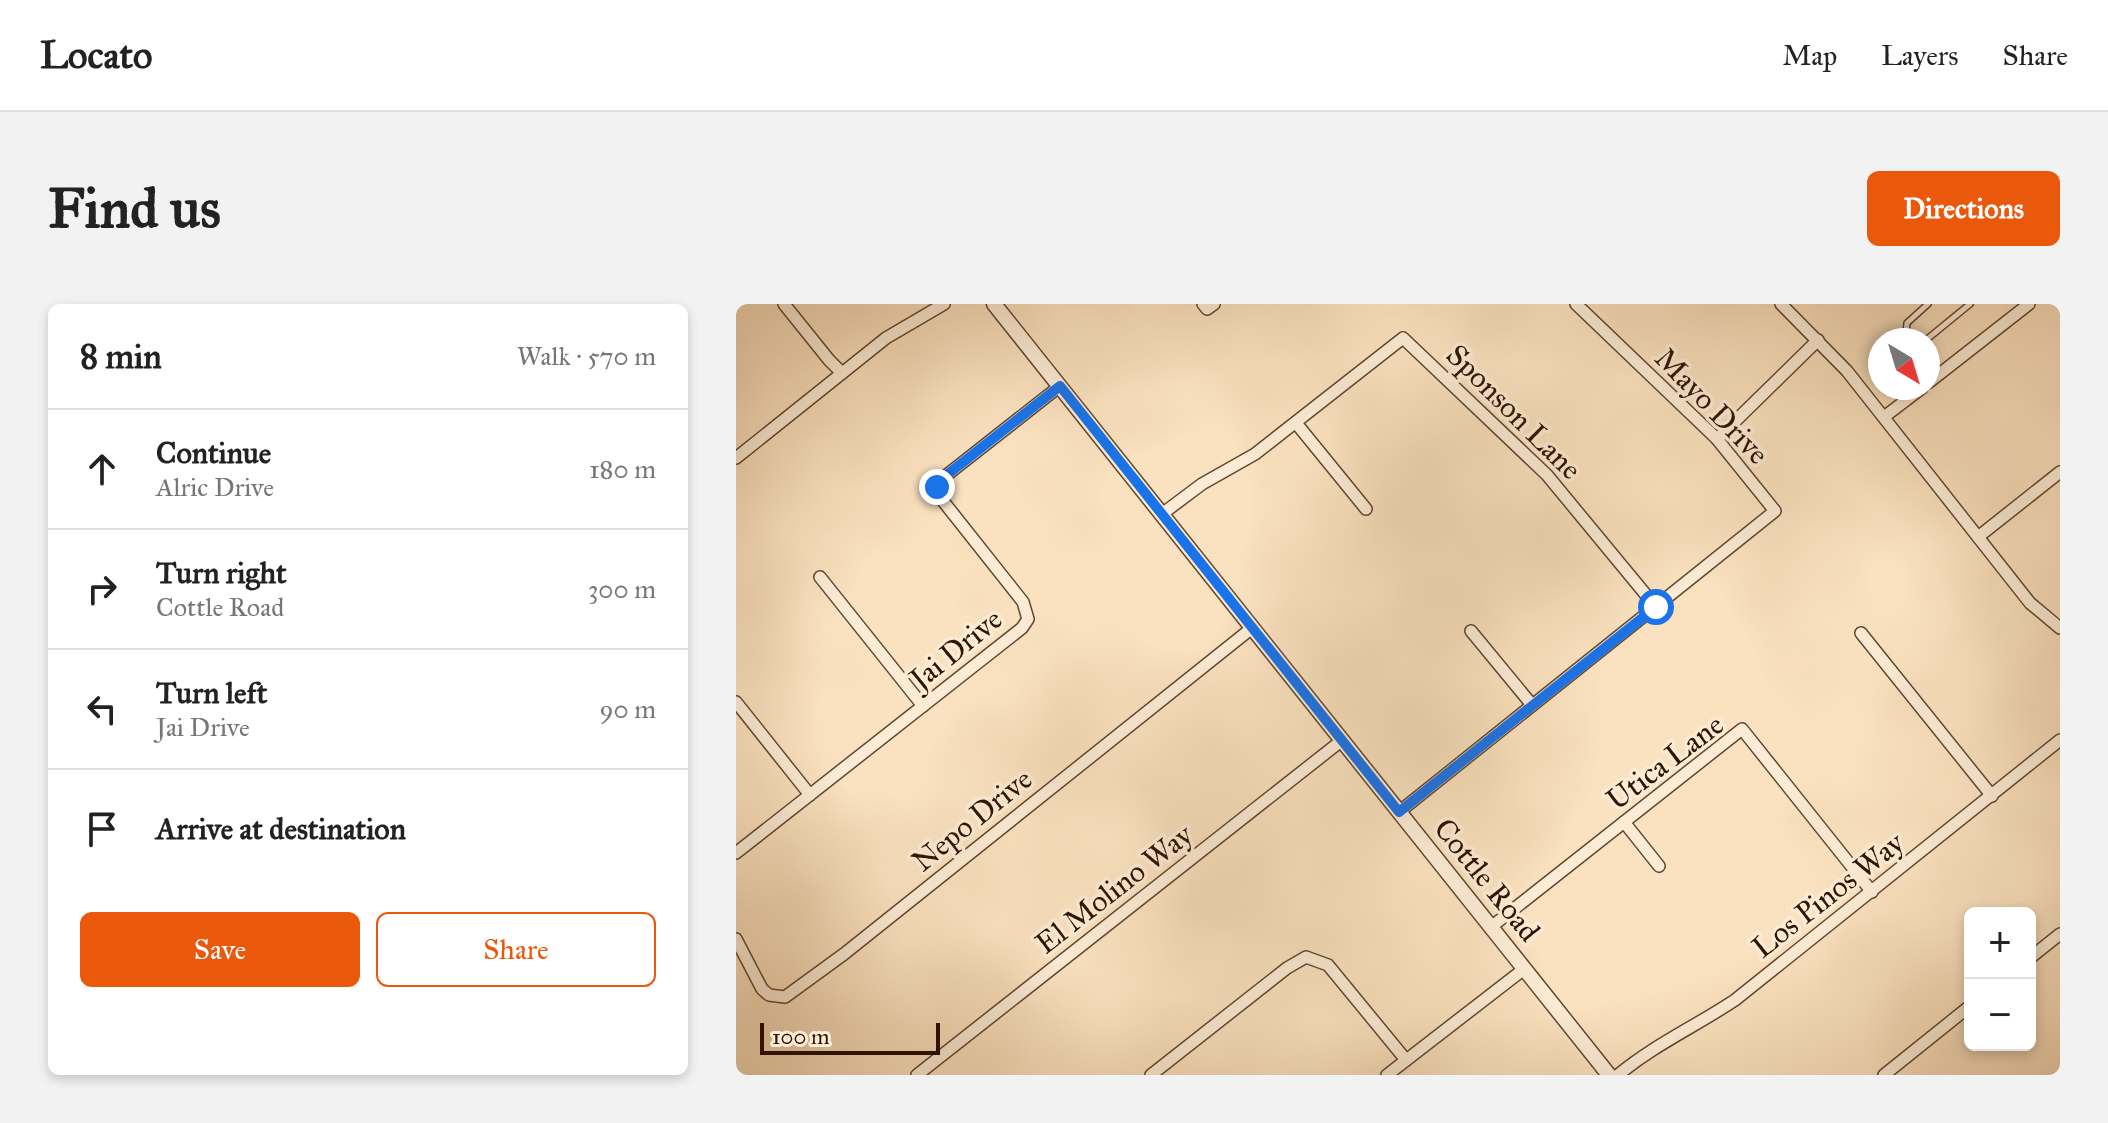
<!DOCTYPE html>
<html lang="en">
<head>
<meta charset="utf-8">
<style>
	:root { --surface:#fff; --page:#f2f2f2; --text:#222; --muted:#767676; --line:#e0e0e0; --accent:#ea580c }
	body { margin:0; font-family:"IM FELL Great Primer",serif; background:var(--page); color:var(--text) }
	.controls { position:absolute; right:24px; bottom:24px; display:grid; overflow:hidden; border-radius:12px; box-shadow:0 4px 12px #0003 }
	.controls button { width:72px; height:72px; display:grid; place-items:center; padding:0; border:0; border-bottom:2px solid var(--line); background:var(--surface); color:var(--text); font:40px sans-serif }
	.compass { position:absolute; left:1132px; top:24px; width:72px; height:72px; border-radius:50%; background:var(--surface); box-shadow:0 4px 12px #0003; rotate:142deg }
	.scale { position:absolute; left:24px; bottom:20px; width:180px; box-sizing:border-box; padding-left:8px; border:4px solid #301300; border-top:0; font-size:22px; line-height:28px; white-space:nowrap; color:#301300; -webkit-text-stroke:6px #fcecd5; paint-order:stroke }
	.stop { position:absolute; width:24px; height:24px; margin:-18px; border:6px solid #1a73e8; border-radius:50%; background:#fff }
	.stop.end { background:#1a73e8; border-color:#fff; box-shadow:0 2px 8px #0008 }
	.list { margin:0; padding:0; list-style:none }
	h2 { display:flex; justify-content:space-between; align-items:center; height:104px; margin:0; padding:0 32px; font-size:34px }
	h2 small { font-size:26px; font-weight:400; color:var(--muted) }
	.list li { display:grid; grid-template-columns:52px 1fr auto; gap:24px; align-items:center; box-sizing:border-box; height:120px; padding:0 32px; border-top:2px solid var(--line) }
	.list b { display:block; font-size:30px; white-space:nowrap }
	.list p { margin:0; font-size:26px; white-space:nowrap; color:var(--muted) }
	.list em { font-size:26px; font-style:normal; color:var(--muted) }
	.actions { display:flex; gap:16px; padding:24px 32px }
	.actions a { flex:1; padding:18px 0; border:2px solid var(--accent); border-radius:12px; text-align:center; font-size:28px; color:var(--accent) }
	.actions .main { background:var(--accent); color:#fff }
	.icon { flex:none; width:44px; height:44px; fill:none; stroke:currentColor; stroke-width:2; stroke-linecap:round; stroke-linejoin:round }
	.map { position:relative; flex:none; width:1324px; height:771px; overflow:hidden; border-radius:12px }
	header { display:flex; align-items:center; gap:48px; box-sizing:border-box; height:112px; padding:0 40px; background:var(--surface); border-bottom:2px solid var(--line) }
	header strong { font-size:38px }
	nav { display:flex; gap:44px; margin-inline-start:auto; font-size:28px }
	.intro { display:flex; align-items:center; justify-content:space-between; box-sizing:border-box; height:192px; padding:0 48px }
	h1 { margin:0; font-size:56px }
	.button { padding:20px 36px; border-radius:12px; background:var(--accent); color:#fff; font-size:28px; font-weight:700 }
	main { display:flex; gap:48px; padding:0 48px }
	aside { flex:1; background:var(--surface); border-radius:12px; box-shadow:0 4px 12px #0003 }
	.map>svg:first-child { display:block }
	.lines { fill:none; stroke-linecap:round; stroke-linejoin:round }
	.service-casing { stroke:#624630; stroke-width:8 }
	.minor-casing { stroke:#624630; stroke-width:14 }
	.tertiary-casing { stroke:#624630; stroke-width:17 }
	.service { stroke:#fcecd5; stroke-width:5 }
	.minor { stroke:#fcecd5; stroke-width:11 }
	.tertiary { stroke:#fcecd5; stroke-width:14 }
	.route { stroke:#1a73e8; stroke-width:10 }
	.labels { text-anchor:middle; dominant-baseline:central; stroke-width:7; stroke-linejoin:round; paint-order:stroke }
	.street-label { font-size:30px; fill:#301300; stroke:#fcecd5 }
</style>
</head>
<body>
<header>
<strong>Locato</strong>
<nav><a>Map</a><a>Layers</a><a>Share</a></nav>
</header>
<div class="intro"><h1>Find us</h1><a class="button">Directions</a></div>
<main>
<aside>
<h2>8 min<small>Walk · 570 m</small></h2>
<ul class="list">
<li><svg class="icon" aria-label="ahead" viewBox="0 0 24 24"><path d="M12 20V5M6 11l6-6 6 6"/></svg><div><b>Continue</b><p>Alric Drive</p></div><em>180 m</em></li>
<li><svg class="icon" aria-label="right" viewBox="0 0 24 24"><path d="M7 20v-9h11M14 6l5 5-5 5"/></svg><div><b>Turn right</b><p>Cottle Road</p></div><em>300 m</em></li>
<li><svg class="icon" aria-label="left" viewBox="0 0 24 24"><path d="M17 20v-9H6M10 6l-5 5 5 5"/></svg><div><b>Turn left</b><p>Jai Drive</p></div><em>90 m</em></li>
<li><svg class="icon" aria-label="arrive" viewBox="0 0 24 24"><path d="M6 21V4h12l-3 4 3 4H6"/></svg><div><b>Arrive at destination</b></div></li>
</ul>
<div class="actions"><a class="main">Save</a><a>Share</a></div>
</aside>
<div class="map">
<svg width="1324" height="771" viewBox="0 0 1324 771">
	<rect width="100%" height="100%" fill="#fae1bf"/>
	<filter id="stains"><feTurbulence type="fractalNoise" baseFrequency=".0025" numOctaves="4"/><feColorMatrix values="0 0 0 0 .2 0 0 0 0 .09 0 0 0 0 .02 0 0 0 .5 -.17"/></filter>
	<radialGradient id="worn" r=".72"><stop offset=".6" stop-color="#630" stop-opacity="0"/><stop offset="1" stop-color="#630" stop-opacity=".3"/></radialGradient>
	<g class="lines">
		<g class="service-casing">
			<g id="service">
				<path d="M1173,36L1170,28L1171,19L1192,0"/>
				<path d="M1190,36L1234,0"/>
				<path d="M1192,60L1202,71"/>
			</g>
		</g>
		<g class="minor-casing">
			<g id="minor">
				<path d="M48,0L93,56L106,69"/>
				<path d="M467,0L471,5L478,0"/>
				<path d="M1045,0L1111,67L1294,299L1324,324"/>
				<path d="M1192,79L1293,0"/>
				<path d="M1148,113L1186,84"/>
				<path d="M560,119L630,205"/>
				<path d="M981,135L1082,36"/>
				<path d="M0,154L150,34L208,0"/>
				<path d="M426,210L466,180L519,150L667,34L811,171L920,303"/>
				<path d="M1242,233L1324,168"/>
				<path d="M84,273L187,402"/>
				<path d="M735,327L796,401"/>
				<path d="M1125,329L1256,492"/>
				<path d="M0,398L74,491"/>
				<path d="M663,508L1039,207L981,135L840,0"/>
				<path d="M888,518L923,562"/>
				<path d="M0,549L286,324L292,315L287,298L207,197L201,183L212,170L324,82"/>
				<path d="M755,623L1006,425L1136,588"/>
				<path d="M0,635L26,685L33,691L49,693L108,650L516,324"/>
				<path d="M1294,654L1324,630"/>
				<path d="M181,771L605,437"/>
				<path d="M415,771L551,664L570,653L592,661L670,756"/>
				<path d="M651,771L788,665"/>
				<path d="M882,771C918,741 960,722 999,696L1324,436"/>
				<path d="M1148,771L1234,702"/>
			</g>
		</g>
		<g class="tertiary-casing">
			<path id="tertiary" d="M258,0L873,771"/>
		</g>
		<use href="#service" class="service"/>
		<use href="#minor" class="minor"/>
		<use href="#tertiary" class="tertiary"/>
	</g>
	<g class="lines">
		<path class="route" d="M201,183L212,170L324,82L663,508L920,303"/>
	</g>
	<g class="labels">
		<g class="street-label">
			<text transform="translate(976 102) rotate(46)">Mayo Drive</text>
			<text transform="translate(778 108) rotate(45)">Sponson Lane</text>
			<text transform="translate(220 345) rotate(-39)">Jai Drive</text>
			<text transform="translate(929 458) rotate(-37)">Utica Lane</text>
			<text transform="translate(236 516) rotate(-39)">Nepo Drive</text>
			<text transform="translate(751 576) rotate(51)">Cottle Road</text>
			<text transform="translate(378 585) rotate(-38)">El Molino Way</text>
			<text transform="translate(1092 591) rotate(-38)">Los Pinos Way</text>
		</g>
	</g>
	<rect width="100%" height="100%" filter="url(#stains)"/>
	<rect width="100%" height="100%" fill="url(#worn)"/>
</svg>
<div class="controls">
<button>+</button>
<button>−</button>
</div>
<svg class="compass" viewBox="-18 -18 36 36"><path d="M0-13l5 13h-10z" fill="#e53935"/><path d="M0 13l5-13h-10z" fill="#767676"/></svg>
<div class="scale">100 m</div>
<div class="stop" style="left:920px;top:303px"></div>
<div class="stop end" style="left:201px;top:183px"></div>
</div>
</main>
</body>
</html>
